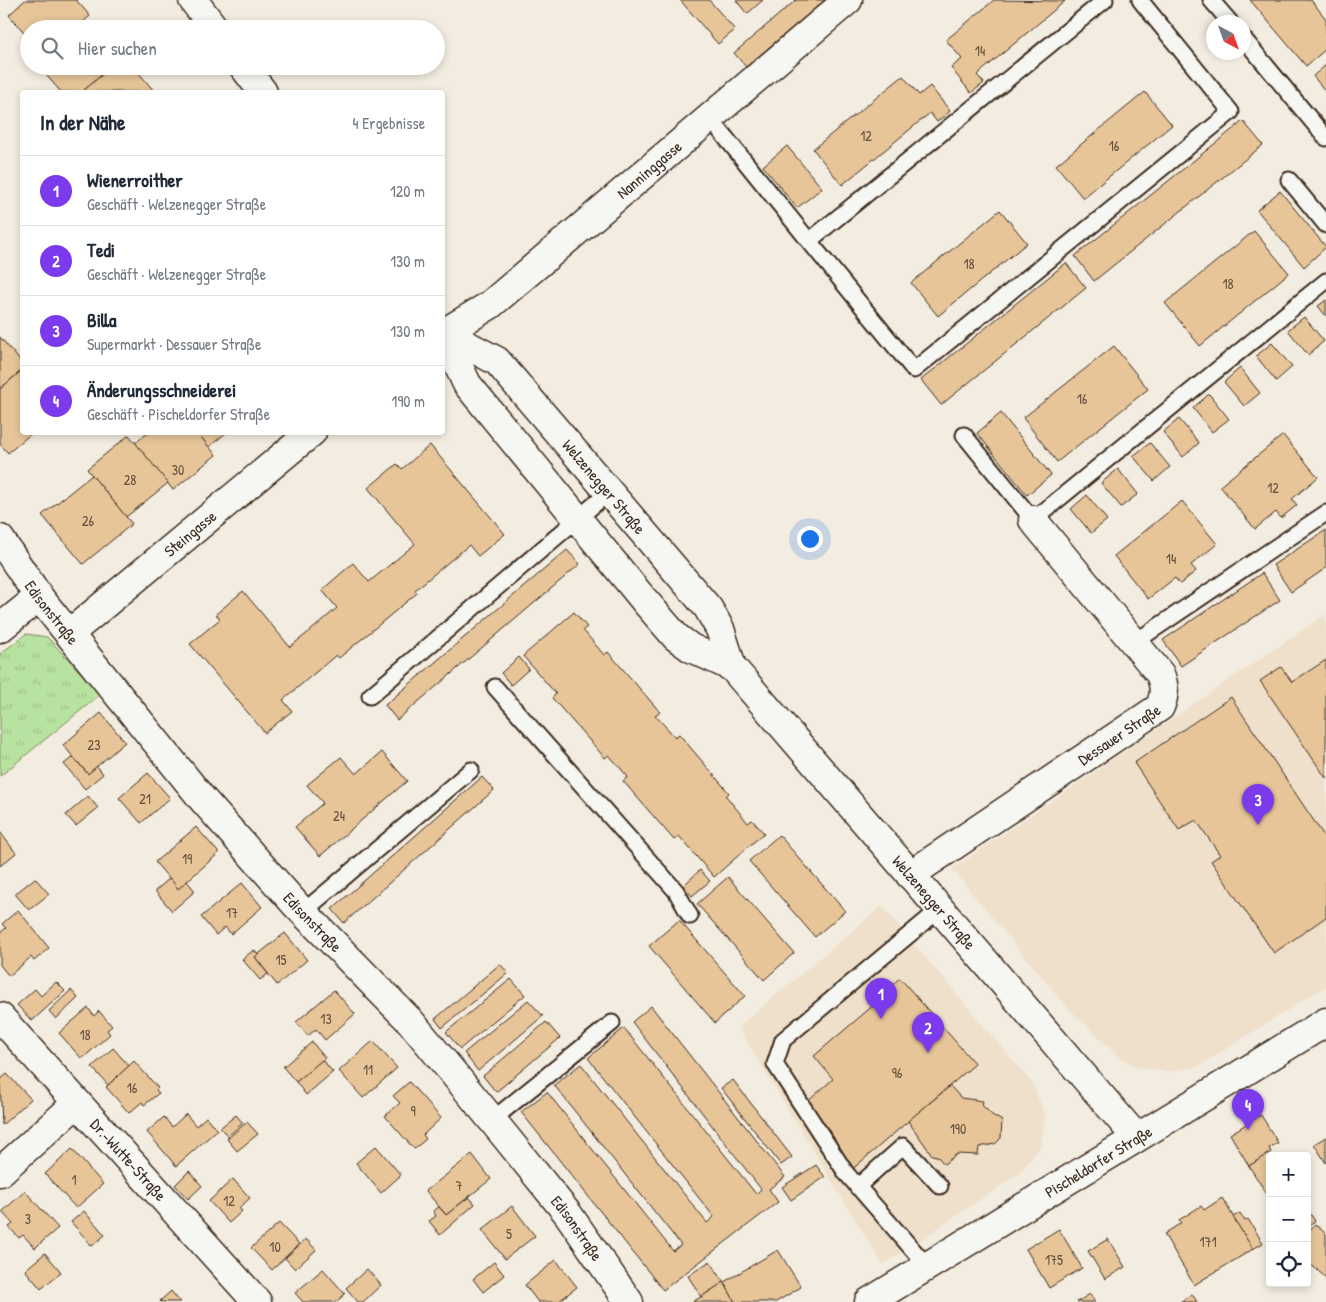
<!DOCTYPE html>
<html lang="de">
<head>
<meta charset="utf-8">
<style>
	:root { --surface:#fff; --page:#f2f2f3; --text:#1f2937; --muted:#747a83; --line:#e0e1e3; --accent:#7c3aed }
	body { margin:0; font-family:"Patrick Hand",sans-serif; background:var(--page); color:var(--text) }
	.controls { position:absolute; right:15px; bottom:15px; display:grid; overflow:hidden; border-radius:5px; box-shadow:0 2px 8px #0003 }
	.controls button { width:45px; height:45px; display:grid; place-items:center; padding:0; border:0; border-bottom:1px solid var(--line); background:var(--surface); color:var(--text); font:25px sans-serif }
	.compass { position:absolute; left:1206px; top:15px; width:45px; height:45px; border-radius:50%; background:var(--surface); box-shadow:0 2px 8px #0003; rotate:139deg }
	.you { position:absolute; left:809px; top:538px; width:18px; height:18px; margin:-12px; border:4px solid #fff; border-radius:50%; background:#1a73e8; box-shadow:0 0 0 8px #1a73e833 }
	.badge { display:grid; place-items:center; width:32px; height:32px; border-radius:50%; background:var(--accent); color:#fff; font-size:16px; font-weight:700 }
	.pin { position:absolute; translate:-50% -41px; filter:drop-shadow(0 1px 2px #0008) }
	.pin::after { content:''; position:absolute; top:26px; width:18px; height:15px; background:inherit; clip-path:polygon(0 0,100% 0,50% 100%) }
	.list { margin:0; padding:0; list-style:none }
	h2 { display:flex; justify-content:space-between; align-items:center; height:65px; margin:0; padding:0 20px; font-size:21px }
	h2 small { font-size:16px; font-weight:400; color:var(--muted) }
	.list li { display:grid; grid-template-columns:32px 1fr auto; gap:15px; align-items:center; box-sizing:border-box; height:70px; padding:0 20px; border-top:1px solid var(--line) }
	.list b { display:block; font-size:19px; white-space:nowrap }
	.list p { margin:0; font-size:16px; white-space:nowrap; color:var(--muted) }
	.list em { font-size:16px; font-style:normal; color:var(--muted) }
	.icon { flex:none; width:28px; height:28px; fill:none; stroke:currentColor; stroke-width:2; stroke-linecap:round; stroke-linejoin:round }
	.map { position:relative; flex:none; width:1326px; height:1302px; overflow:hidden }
	.search { position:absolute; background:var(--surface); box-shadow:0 2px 8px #0003; left:20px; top:20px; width:425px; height:55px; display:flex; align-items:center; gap:12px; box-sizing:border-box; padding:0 18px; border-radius:28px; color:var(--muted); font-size:19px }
	.panel { position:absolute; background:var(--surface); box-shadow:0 2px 8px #0003; left:20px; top:90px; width:425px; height:345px; border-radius:5px }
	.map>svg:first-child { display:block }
	.built { fill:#efe0cb }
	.grass { fill:url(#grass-tufts); stroke:#7a865e }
	.building { fill:#e7c599; stroke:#3b2a1e }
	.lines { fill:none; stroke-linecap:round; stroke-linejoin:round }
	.service-casing { stroke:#3b2a1e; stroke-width:19 }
	.minor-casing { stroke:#3b2a1e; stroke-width:31 }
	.secondary-casing { stroke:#3b2a1e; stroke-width:31 }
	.service { stroke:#f6f6f2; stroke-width:15 }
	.minor { stroke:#f6f6f2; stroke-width:28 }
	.secondary { stroke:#f6f6f2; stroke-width:28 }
	.labels { text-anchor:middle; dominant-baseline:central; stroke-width:4; stroke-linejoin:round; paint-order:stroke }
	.number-label { font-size:14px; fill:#66513d }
	.street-label { font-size:16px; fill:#3b2a1e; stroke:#f6f6f2 }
</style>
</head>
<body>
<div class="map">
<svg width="1326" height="1302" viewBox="0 0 1326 1302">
	<defs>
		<pattern id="grass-tufts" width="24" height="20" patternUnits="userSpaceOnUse" patternTransform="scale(1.25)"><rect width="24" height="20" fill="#b8e29f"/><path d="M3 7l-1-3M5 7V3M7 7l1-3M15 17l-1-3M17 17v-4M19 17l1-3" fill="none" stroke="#9fc288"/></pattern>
	</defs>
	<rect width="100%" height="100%" fill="#f3ece0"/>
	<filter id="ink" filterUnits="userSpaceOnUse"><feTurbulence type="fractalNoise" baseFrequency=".02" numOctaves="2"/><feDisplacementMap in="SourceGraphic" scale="10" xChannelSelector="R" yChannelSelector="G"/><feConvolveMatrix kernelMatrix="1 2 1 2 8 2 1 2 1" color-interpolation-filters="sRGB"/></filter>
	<g filter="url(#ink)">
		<g class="built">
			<path d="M1326,614V986L1199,1066L1166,1072L1136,1067L1117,1055L1065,1005L952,869Z"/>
			<path d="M882,906L1032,1083L1045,1115L1041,1146L1020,1173L883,1265L738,1027Z"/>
		</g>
		<path class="grass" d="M26,634L47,637L101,694L0,776V654Z"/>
		<g class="building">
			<path d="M25,0H76L90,16L75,29H29V38L9,15Z"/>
			<path d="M680,0H709L735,30L718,44Z"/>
			<path d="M736,0H763L747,14Z"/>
			<path d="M796,0H825L746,67L734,53Z"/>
			<path d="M994,0L1065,1L977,75L984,83L971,93L951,68L962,59L946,40Z"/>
			<path d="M1250,0H1311L1326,19V49L1306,66Z"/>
			<path d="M1326,65V92L1313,76Z"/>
			<path d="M38,66H112L82,92H61Z"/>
			<path d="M112,66H133L155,92H82Z"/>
			<path d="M903,76L919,95L930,86L950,111L937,122L930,113L842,185L813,149Z"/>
			<path d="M1145,92L1172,125L1083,198L1056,165Z"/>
			<path d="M1243,121L1263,145L1094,281L1075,256Z"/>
			<path d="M787,146L822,188L797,208L763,166Z"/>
			<path d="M1280,191L1326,247L1304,267L1257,210Z"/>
			<path d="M1000,210L1027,243L938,316L911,283Z"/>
			<path d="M1254,231L1289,273L1200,346L1165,303Z"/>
			<path d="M1066,263L1086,288L941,405L921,380Z"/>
			<path d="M1326,300V316L1318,306Z"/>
			<path d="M1304,317L1324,341L1308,355L1288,330Z"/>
			<path d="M0,337L22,363V370L0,389Z"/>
			<path d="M1272,343L1292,367L1276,381L1256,356Z"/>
			<path d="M1114,346L1148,389L1057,462L1023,418Z"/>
			<path d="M1240,368L1260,393L1244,406L1224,382Z"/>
			<path d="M21,371L22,432H33L8,453L0,444V389Z"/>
			<path d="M1209,394L1229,419L1212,432L1193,408Z"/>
			<path d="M1001,413L1051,475L1027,495L977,433Z"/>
			<path d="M1179,419L1199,443L1183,457L1163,432Z"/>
			<path d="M149,432H197L216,455L173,490L135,443Z"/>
			<path d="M197,432H227L209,447Z"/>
			<path d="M129,435L168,483L126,517L87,469Z"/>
			<path d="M1283,435L1318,477L1292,499L1297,505L1281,518L1276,512L1255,529L1220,486Z"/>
			<path d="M1150,443L1170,467L1154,481L1133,456Z"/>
			<path d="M430,445L505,534L478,556L469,545L415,590L417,593L339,658L336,655L283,700L292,711L265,733L190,644L220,619L216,614L243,591L290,647L315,627L337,608L322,590L353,563L369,582L415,544L368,488L397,464L402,469Z"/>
			<path d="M1118,469L1138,494L1121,507L1101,483Z"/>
			<path d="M92,475L132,524L83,564L42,515Z"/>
			<path d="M1087,495L1107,520L1091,533L1071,509Z"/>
			<path d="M1182,501L1217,544L1191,565L1196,571L1180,584L1175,578L1148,599L1114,556Z"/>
			<path d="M1326,530V568L1291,592L1273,565Z"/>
			<path d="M567,550L580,564L397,720L385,705Z"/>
			<path d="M1262,573L1280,600L1181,666L1163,640Z"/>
			<path d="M574,612L587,627L583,630L604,655L608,652L660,712L655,715L675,737L679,734L729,793L726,796L748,823L752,820L764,833L714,877L679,836L674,840L623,781L628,777L609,755L605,758L552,698L556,694L523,656Z"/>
			<path d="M519,657L529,669L511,685L501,673Z"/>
			<path d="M1326,660V778L1260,681L1281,667L1292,682Z"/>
			<path d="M1231,697L1326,839V917L1274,953L1211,861L1220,855L1196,820L1179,830L1134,763Z"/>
			<path d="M101,713L125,742L88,774L63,745Z"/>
			<path d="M382,752L407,781L320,856L295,827L323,803L307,785L341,757L356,774Z"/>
			<path d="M73,757L88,774L97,766L103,774L85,789L64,764Z"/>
			<path d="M148,773L170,798L141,823L119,798Z"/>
			<path d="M482,777L494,790L344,923L332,909Z"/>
			<path d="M88,796L98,808L76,826L66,815Z"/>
			<path d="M196,827L219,853L178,889L155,862Z"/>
			<path d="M0,832L16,853L0,866Z"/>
			<path d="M779,835L845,911L815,937L749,861Z"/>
			<path d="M700,870L710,881L692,896L683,886Z"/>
			<path d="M728,877L794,953L764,980L697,904Z"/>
			<path d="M35,878L49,894L29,910L15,894Z"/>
			<path d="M170,878L178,889L187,881L195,891L172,911L155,891Z"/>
			<path d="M242,883L262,907L231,934L225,927L216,935L201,917Z"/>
			<path d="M18,910L49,948L34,961L31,957L9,976L0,965V933L6,928L2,924Z"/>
			<path d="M679,920L745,996L715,1023L649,946Z"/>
			<path d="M285,933L307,960L277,985L255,957Z"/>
			<path d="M254,950L258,955L255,957L268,974L260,980L242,959Z"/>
			<path d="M500,964L508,973L442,1028L435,1019Z"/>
			<path d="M900,978L975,1064L849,1172L806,1103L833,1079L814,1056L875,1004L872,1001Z"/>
			<path d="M511,979L525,995L460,1049L446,1032Z"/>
			<path d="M56,982L65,991L32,1021L17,1005L35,989L41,996Z"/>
			<path d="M71,990L78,998L56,1019L49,1011Z"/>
			<path d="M334,990L355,1014L325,1040L316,1029L308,1036L296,1022Z"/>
			<path d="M528,1000L543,1016L478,1071L464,1053Z"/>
			<path d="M651,1006L785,1177L769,1189L778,1202L663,1290L521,1112L547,1092L673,1251L681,1245L554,1085L581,1064L707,1223L714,1217L588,1058L624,1028L756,1194L761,1189L632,1022Z"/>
			<path d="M88,1008L94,1016L99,1011L112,1026L107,1030L110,1034L82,1059L59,1033Z"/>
			<path d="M546,1022L560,1038L496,1092L483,1076Z"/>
			<path d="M373,1041L397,1068L363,1098L339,1071Z"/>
			<path d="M312,1042L325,1058L296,1082L283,1067Z"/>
			<path d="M113,1048L129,1066L108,1085L92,1067Z"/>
			<path d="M322,1060L333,1072L306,1095L296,1082Z"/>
			<path d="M134,1061L158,1088L156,1090L159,1093L144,1105L142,1102L129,1113L106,1087Z"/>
			<path d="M7,1074L31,1099L2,1125L0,1080Z"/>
			<path d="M733,1080L792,1157L781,1165L721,1088Z"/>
			<path d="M409,1082L441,1118L423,1135L426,1139L414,1149L385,1116L400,1103L393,1096Z"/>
			<path d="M950,1086L961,1098L983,1101L982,1105L992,1115L1002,1121L1001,1138L995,1144L979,1147L978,1155L957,1154L944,1164L937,1156L932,1155L908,1121Z"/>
			<path d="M186,1114L196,1126L206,1117L217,1130L176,1166L147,1132L164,1117L172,1127Z"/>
			<path d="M236,1115L243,1123L228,1136L220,1128Z"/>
			<path d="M1261,1115L1278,1143L1269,1148L1271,1152L1249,1166L1230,1134Z"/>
			<path d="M247,1122L258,1134L237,1151L227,1139Z"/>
			<path d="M1326,1137V1163L1314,1144Z"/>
			<path d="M376,1146L401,1175L381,1193L356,1163Z"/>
			<path d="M72,1149L103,1184L76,1208L45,1174Z"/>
			<path d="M472,1154L491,1179L446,1215L426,1191Z"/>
			<path d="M1268,1154L1270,1157V1199L1249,1166Z"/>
			<path d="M816,1165L825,1177L791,1200L782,1187Z"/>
			<path d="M189,1171L202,1186L188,1199L175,1185Z"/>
			<path d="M233,1179L250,1198L239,1208L242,1211L229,1223L209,1201Z"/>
			<path d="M25,1191L58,1228L35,1248L23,1235L19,1238L9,1227L13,1224L2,1212Z"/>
			<path d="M469,1197L475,1204L440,1235L429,1221L436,1216L433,1211L439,1207L446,1215Z"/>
			<path d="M1222,1198L1253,1249L1194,1285L1164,1234L1181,1223L1179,1220L1201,1206L1204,1210Z"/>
			<path d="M512,1206L535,1236L505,1259L482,1230Z"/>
			<path d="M1307,1209L1315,1221L1307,1226Z"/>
			<path d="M84,1211L105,1235L92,1246L71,1222Z"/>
			<path d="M1240,1213L1245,1221L1248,1219L1263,1243L1253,1249L1233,1217Z"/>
			<path d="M279,1223L299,1244L272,1270L251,1248Z"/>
			<path d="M1315,1224L1326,1234V1278L1307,1261V1233Z"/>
			<path d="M1059,1229L1082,1268L1049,1288L1026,1249Z"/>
			<path d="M306,1239L316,1250L295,1269L285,1258Z"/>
			<path d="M1108,1239L1125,1267L1105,1279L1088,1251Z"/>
			<path d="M778,1250L801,1287L776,1302H735L724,1282Z"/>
			<path d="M45,1253L61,1272L41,1289L25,1270Z"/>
			<path d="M556,1260L577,1287L558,1302H538L525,1285Z"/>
			<path d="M710,1261L724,1282L701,1297L688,1276Z"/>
			<path d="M494,1262L504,1275L483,1292L473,1279Z"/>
			<path d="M323,1269L345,1294L336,1302H303L295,1293Z"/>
			<path d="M367,1269L381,1285L363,1302H358L346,1288Z"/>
			<path d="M724,1282L735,1302H692L701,1297Z"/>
			<path d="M171,1291L180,1302H161L160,1301Z"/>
			<path d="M1090,1294L1095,1302H1077Z"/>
			<path d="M1192,1294L1197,1302H1180Z"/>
		</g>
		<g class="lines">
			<g class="service-casing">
				<g id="service">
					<path d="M1211,0L1230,22"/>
					<path d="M1244,39L1326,138"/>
					<path d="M709,117L809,241L1105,0"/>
					<path d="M1289,180L1326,225"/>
					<path d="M809,241L914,370L1231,112L1140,0"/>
					<path d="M964,435L1033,520L1326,281"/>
					<path d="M1135,642L1326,513"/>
					<path d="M495,687L676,891L690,916"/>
					<path d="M370,696L609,492"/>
					<path d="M303,912L471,770"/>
					<path d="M492,1120L612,1023"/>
					<path d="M857,1187L903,1146L940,1186"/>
					<path d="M927,1266L846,1173L775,1064L783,1040L940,909"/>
				</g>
			</g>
			<g class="minor-casing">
				<g id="minor">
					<path d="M193,0L215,29"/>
					<path d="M243,66L263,92"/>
					<path d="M442,331L467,384L644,600L676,637L691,648L732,667"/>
					<path id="s1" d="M444,333L497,361L708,608L720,629L732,667L1136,1137"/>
					<path id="s2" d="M442,334L490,305L848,0"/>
					<path id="s3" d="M0,539L39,597L204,801L297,906L411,1022L492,1120L568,1214L629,1302"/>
					<path d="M0,628L39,597"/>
					<path id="s4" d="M70,633L312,432"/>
					<path id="s5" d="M910,875L1160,707C1165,694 1165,687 1160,674L1033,520"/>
					<path id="s6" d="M0,1017L257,1302"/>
					<path d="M0,1172L76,1104"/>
				</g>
			</g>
			<g class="secondary-casing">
				<g id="secondary">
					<path id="s7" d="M869,1302L1326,1022"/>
				</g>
			</g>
			<use href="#service" class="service"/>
			<use href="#minor" class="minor"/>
			<use href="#secondary" class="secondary"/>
		</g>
	</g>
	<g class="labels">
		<g class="number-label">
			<text x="980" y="50">14</text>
			<text x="866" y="135">12</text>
			<text x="1114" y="145">16</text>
			<text x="969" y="263">18</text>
			<text x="1228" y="283">18</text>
			<text x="1082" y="398">16</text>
			<text x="178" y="469">30</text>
			<text x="130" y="479">28</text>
			<text x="1273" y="487">12</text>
			<text x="88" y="520">26</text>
			<text x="1171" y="558">14</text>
			<text x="94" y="744">23</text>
			<text x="145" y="798">21</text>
			<text x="339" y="815">24</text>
			<text x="187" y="858">19</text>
			<text x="232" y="912">17</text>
			<text x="281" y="959">15</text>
			<text x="326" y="1018">13</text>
			<text x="85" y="1034">18</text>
			<text x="368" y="1069">11</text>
			<text x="897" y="1072">96</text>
			<text x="132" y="1087">16</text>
			<text x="413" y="1110">9</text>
			<text x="958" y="1128">190</text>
			<text x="74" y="1179">1</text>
			<text x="459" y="1185">7</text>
			<text x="229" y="1200">12</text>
			<text x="28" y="1218">3</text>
			<text x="509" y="1233">5</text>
			<text x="1208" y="1241">171</text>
			<text x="275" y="1246">10</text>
			<text x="1054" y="1259">175</text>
		</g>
		<g class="street-label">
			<text stroke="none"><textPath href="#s2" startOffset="265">Nanninggasse</textPath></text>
			<text stroke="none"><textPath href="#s1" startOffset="225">Welzenegger Straße</textPath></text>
			<text stroke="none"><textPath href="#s4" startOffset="156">Steingasse</textPath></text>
			<text stroke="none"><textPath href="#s3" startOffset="90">Edisonstraße</textPath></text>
			<text stroke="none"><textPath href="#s5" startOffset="252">Dessauer Straße</textPath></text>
			<text stroke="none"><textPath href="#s1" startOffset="759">Welzenegger Straße</textPath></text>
			<text stroke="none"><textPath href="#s3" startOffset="495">Edisonstraße</textPath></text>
			<text stroke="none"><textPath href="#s6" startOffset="192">Dr.-Wutte-Straße</textPath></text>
			<text stroke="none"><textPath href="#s7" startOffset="269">Pischeldorfer Straße</textPath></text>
			<text stroke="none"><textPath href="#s3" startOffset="900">Edisonstraße</textPath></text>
		</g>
	</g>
</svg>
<div class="controls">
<button>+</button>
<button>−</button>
<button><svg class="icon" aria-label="locate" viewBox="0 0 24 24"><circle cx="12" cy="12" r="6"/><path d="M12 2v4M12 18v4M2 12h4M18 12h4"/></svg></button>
</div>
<svg class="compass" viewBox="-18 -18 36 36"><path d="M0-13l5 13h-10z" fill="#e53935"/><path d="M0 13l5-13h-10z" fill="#747a83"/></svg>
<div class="you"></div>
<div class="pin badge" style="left:881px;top:1019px">1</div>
<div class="pin badge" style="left:928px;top:1053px">2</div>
<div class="pin badge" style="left:1258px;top:825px">3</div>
<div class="pin badge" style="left:1248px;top:1130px">4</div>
<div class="search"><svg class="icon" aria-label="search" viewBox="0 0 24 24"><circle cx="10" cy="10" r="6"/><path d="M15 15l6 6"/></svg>Hier suchen</div>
<section class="panel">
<h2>In der Nähe<small>4 Ergebnisse</small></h2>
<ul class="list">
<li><span class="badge">1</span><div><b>Wienerroither</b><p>Geschäft · Welzenegger Straße</p></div><em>120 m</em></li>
<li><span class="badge">2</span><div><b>Tedi</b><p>Geschäft · Welzenegger Straße</p></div><em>130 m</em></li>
<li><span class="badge">3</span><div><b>Billa</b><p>Supermarkt · Dessauer Straße</p></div><em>130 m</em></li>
<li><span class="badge">4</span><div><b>Änderungsschneiderei</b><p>Geschäft · Pischeldorfer Straße</p></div><em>190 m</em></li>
</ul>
</section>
</div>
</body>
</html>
